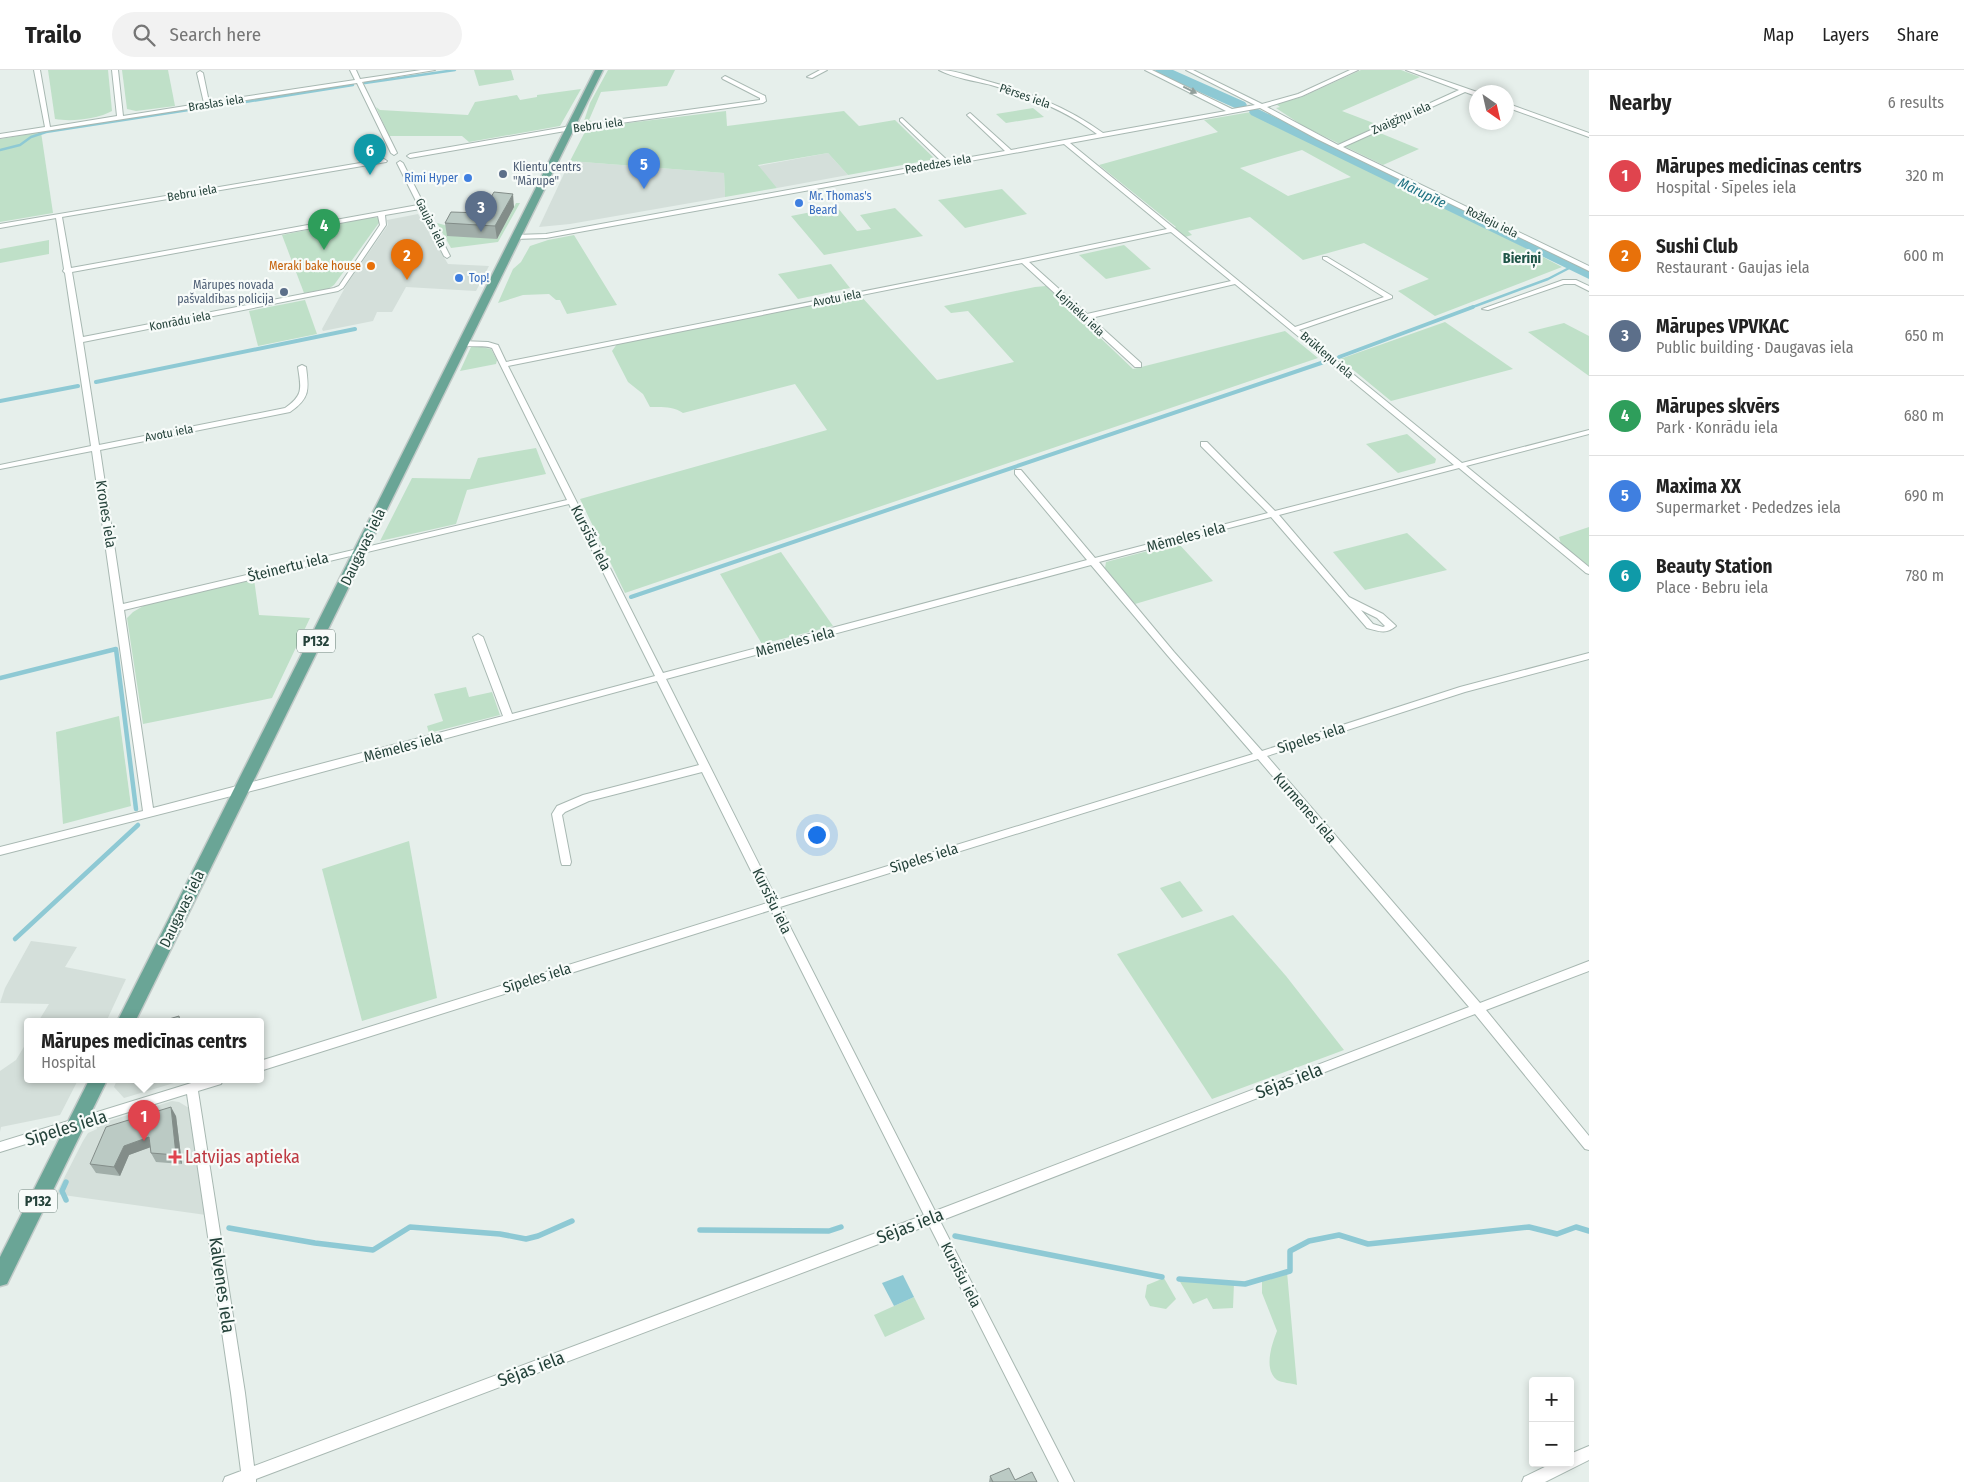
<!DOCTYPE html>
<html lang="en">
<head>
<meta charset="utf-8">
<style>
	:root { --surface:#fff; --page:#f2f2f2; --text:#222; --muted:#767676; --line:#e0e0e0; --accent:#b45309 }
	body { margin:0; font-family:"Fira Sans Condensed",sans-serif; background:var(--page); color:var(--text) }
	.controls { position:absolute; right:15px; bottom:15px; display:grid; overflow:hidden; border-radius:5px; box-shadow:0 2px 8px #0003 }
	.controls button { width:45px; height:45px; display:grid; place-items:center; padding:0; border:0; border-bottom:1px solid var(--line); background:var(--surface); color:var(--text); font:25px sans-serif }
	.compass { position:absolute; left:1469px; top:15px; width:45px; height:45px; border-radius:50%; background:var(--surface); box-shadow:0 2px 8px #0003; rotate:146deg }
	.you { position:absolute; left:816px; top:764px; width:18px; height:18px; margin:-12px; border:4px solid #fff; border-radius:50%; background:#1a73e8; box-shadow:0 0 0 8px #1a73e833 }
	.badge { display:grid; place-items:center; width:32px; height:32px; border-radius:50%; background:var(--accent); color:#fff; font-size:16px; font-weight:700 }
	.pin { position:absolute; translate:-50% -41px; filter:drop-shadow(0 1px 2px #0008) }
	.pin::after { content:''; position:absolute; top:26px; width:18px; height:15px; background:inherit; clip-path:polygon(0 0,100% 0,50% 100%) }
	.popup { position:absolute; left:24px; top:948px; width:240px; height:65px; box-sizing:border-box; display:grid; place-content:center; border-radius:5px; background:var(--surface); filter:drop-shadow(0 1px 4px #0005); font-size:16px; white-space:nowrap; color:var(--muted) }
	.popup b { font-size:19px; color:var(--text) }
	.popup::after { content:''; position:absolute; left:50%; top:100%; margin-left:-10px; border:10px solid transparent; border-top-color:var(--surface) }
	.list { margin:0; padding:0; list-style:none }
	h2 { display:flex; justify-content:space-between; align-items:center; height:65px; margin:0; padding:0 20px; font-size:21px }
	h2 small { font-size:16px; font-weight:400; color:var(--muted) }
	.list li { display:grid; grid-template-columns:32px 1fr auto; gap:15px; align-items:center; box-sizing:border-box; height:80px; padding:0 20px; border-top:1px solid var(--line) }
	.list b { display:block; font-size:19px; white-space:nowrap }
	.list p { margin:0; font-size:16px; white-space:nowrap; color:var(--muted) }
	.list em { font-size:16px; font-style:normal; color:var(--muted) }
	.icon { flex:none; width:28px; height:28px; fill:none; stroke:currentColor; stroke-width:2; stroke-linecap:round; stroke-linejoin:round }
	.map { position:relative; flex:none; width:1589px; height:1412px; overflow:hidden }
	header { display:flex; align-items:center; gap:30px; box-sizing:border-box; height:70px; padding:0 25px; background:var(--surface); border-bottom:1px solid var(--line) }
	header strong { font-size:24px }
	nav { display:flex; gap:28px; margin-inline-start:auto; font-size:18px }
	.search { width:350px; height:45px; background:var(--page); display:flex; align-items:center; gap:12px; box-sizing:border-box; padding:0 18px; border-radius:28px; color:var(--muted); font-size:19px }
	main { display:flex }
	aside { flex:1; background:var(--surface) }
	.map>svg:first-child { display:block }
	.built { fill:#d4dfda }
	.green { fill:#bfe0c8; fill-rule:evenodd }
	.water { fill:#8ec9d4 }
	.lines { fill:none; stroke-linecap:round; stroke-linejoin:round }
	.stream-far3 { stroke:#8ec9d4; stroke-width:2.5 }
	.stream-far2 { stroke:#8ec9d4; stroke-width:4 }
	.stream-far1 { stroke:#8ec9d4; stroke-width:4.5 }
	.stream { stroke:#8ec9d4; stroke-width:5.5 }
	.river { fill:#8ec9d4; fill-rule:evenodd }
	.minor-casing { stroke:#a8b8b2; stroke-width:2 }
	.primary-casing { stroke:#c2cac8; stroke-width:3 }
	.minor { fill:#fff; fill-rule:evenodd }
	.primary { fill:#6aa596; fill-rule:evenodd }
	.wall { fill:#a1aea9 }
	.shaded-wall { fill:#838d89 }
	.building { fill:#bbcac4; stroke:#838d89 }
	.oneway { fill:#92a09c }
	.service-dot { fill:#5c6f8a; stroke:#f7fbf9; stroke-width:2 }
	.shop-dot { fill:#3f7fe0; stroke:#f7fbf9; stroke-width:2 }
	.food-dot { fill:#e8710a; stroke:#f7fbf9; stroke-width:2 }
	.health-dot { fill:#e0444e; stroke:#f7fbf9; stroke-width:2 }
	.labels { text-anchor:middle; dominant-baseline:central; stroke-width:4.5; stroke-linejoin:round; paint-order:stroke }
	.far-street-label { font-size:12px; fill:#24423a; stroke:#f7fbf9 }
	.far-service-label { font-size:12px; fill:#4e5e75; stroke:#f7fbf9; text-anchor:start }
	.far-shop-label { font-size:12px; fill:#366cbe; stroke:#f7fbf9; text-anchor:start }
	.far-food-label { font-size:12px; fill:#c56008; stroke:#f7fbf9; text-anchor:end }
	.far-water-label { font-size:14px; font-style:italic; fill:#1c6f80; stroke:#f7fbf9 }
	.far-neighbourhood-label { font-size:14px; font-weight:bold; fill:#1f5548; stroke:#f7fbf9 }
	.shield { fill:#f7fbf9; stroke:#637a73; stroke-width:1 }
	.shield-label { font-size:14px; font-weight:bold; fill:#24423a }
	.street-label { font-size:15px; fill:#24423a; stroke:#f7fbf9 }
	.near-street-label { font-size:18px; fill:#24423a; stroke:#f7fbf9 }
	.near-health-label { font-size:18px; fill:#be3a42; stroke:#f7fbf9; text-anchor:start }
</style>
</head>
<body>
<header>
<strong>Trailo</strong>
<div class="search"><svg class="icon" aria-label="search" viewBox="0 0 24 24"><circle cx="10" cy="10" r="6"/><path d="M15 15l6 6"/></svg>Search here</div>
<nav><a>Map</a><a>Layers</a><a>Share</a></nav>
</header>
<main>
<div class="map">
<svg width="1589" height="1412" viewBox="0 0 1589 1412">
	<rect width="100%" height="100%" fill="#e6efeb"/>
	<g class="built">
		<path d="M828,83L848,105L777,118L758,96Z"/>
		<path d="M570,91L724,103L725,127L570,154L539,157Z"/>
		<path d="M418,144L448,194L489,196L476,221L406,217L392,242H377L373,251L323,261L322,259L347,214L388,155L387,150Z"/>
		<path d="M31,871L77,877L65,897L126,909L106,952H38L49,934L0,933L5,918Z"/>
		<path d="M28,970V1010H78L60,1045L1,1057L0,1062V1001L16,990Z"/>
		<path d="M117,1010H184L124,1028L114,1017Z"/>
		<path d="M172,1031L179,1032L189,1038L206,1145L56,1124L83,1071L88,1063L97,1059L96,1055Z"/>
	</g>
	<g class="green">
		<path d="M48,0H108L112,41C98,49 71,52 55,49Z"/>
		<path d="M122,0H168L175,36L136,41L127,39Z"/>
		<path d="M474,0H511L514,10L479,16Z"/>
		<path d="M608,0H675L667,16L601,22L589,50L595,53L583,54L590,33Z"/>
		<path d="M1361,0H1401L1420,7L1342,41L1389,59L1380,63L1419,79L1383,95L1303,56L1276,38L1280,37L1276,34L1302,27Z"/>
		<path d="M581,19L560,56L469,72L462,66H389L376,37L380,40L468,45L475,32L517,25L520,30L537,27V25Z"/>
		<path d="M1033,38L1044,47L1006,53L996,44Z"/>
		<path d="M726,41L727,56L844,41L859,56L895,50L935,89L848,105L828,83L758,95L777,118L725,127L724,103L570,91L587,58Z"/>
		<path d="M1257,41L1265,45L1270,44L1562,197L1435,246L1398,221L1429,209L1364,173L1303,190L1250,147L1188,161L1192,165L1185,167L1173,159L1176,157L1099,95L1218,62L1204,50ZM1302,80L1351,107L1288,126L1240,98Z"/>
		<path d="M41,62L53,143L0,152V69Z"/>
		<path d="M1002,119L1027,144L965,158L938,130Z"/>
		<path d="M516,133H520L498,172L451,178L437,153L497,169Z"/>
		<path d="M837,137L857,161L871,159L860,145L895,138L923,166L824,185L791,146Z"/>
		<path d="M372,147L381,148V150L334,215L328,219L304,223L282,165Z"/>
		<path d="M574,165L617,235L567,244L560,230H556L549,224L523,225L498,233L513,199L521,192L530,176L548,170Z"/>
		<path d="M49,170V184L0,193V179Z"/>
		<path d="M1124,175L1151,199L1106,209L1079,185Z"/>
		<path d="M831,194L850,218L798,229L778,204Z"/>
		<path d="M1046,216L1133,299L1285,261L1318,288L625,523L580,429L827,360L795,314L683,343C673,336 662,337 650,337L643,324L628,312L612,281L617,274L860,225L937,310L1014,292L968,241L951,243L944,236L1035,217Z"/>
		<path d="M305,230L317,264L258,276L249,241Z"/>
		<path d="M1445,252L1513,299L1391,331L1340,289Z"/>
		<path d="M1564,253L1589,266V306L1528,262Z"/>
		<path d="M476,276L491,279L497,290L496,294L460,301L471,277Z"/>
		<path d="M1407,364L1436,389L1435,393L1398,403L1366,374Z"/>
		<path d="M536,378L546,404L467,420L456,454L380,471L412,408L470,409L478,388Z"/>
		<path d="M1589,457V496L1561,474L1559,467Z"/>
		<path d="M1407,463L1447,500L1365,520L1333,482Z"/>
		<path d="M1178,473L1213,511L1135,534L1105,498L1106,492Z"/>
		<path d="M781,482L833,556L762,574L720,504Z"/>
		<path d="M254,509L259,545L310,548L272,628L143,654L127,548L133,542L145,535Z"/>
		<path d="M466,617L469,627L492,622L500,645L429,663L427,656L443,651L434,624Z"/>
		<path d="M119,646L131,736L63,754L56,662Z"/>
		<path d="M409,771L437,928L362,951L322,799Z"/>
		<path d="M1180,811L1203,841L1182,848L1160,818Z"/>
		<path d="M1233,845L1286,906L1344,980L1212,1029L1117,884Z"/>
		<path d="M1287,1202L1297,1315C1291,1313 1282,1313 1277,1310C1263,1299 1272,1274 1277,1261L1262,1223V1209Z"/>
		<path d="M1164,1208L1176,1229L1166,1239L1150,1236L1145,1227L1147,1215Z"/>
		<path d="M1179,1210L1234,1213L1233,1238L1213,1239L1207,1228L1193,1234Z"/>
		<path d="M914,1227L925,1249L885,1267L874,1245Z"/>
	</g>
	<path class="water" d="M903,1205L914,1227L894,1236L882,1213Z"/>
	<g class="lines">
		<g class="stream-far3">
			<path d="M365,13L455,0"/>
			<path d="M233,34L353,15"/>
			<path d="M0,80L20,75L31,67L46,62L221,35"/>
			<path d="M1470,238L1548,209L1573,196"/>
		</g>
		<g class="stream-far2">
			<path d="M1339,287L1473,237"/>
			<path d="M96,312L355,259"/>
			<path d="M0,331L78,316"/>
			<path d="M631,527L1327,291"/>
		</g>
		<g class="stream-far1">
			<path d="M0,608L116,579L136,739"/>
			<path d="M15,869L138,755"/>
		</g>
		<g class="stream">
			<path d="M66,1112L62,1121L66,1130"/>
			<path d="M229,1158L315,1173L373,1180L410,1157L500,1164L526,1169L538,1166L572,1151"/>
			<path d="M700,1160L829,1161L841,1157"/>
			<path d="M955,1166L1162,1207"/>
			<path d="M1179,1209L1245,1214L1290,1201V1181L1309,1171L1339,1165L1368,1174L1529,1157L1557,1164L1576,1157L1589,1161"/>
		</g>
		<g class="river">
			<path d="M1155,0H1173L1245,32L1247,35L1245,38H1235L1157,3Z"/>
			<path d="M1256,38L1589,197V209L1251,45L1249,42L1251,39Z"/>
		</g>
		<g class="minor-casing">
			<g id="minor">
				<path d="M34,0H40L50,57L117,46L112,0H118L123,46L204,33L197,3L200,1L203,3L209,32L355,10L350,0H356L360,9L421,0H435L362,12L397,83L394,85L391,83L357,13L0,68V64L45,57Z"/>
				<path d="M820,0H827L812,8L807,7Z"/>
				<path d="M939,0C953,0 967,5 980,9C1025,21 1066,36 1103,63L1226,41L1145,0H1152L1232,39L1255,35L1186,0H1193L1262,34L1298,24L1350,0H1358L1302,26L1267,37L1338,75L1459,20L1406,0H1414L1477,22L1476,26L1465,22L1343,77L1589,196V201L1587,200L1317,69L1260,38L1070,73L1295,257L1384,227L1323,189V187H1327L1392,226V228L1299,260L1462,393L1589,360V364L1466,396L1589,497V504L1586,503L1459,398L1279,445L1349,527L1383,544L1394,554L1396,556C1386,565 1378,561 1367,558L1271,447L1099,492L1174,582L1262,681L1460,617L1589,583V589L1465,622L1267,686L1480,933L1589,891V901L1486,940L1589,1066V1080L1585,1079L1475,944L940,1151L1074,1412H1059L929,1155L256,1409V1412H223L225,1407L241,1401L231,1323L187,1024L0,1082V1072L201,1010H223L221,1014L198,1021L245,1323L254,1396L924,1145L771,840L260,1001V991L767,833L702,702L589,731L565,742L562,745L571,792L570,795H562L561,792L552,744L557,736L583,725L699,695L657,611L263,718L0,785V777L143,741L92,381L0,399V395L91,376L65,203L63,201L64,199L56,148L0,158V154L384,89L387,91L386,92L62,147L71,198L418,135L397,93L400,91L403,93L450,186L447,188L444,186L420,139L385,145L386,155L343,218L338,221L83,272L99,375L285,338C304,325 301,318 298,297L302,295L306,297C309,320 310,328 290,342L100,380L123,534L567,430L492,278C482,274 468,279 459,273L460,271L488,272L498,275L506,292L951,204L1167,159L1064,74L546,168L515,169L512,167L515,165L546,164L942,92L900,51V49L902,48L948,91L1005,81L968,46L967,45L970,43L1011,80L1097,64C1065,40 1029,26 991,15C975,11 954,8 939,0ZM378,146L380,155L339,216L334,218L83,267L72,202ZM1171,162L1231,211L1087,244L1029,192ZM1022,193L1135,297H1141V293L1091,248L1235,214L1454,395L1275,441L1207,372H1201V376L1268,443L1095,488L1021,400H1015V404L1087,490L663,603L508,296ZM569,434L655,606L512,644L483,567L478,564L473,567L503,646L153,738L124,540ZM1091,495L1168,586L1253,684L777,830L666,609ZM1361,540L1377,548L1385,556L1383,557L1373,554ZM1258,689L1469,937L935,1141L780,837Z"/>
				<path d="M725,6L765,26L766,31L763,33L571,60L410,88L407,86L410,84L571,56L760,30V28L723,9L722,8Z"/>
				<path d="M1506,33L1589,63V67L1506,37Z"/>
				<path d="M1563,210H1576L1589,216V221L1575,214H1564L1488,240L1482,239Z"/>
				<path d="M1589,1376V1390L1545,1412H1522L1524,1407L1553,1393H1570V1384Z"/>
			</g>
		</g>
		<g class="primary-casing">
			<g id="primary">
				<path d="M595,0H603L135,952H117Z"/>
				<path d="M89,1010H107L7,1214L0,1216V1187Z"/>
			</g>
		</g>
		<use href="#minor" class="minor"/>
		<use href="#primary" class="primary"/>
	</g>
	<g class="wall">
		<path d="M514,137L497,169L447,166L445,153L482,143Z"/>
		<path d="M176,1046L182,1094L156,1092L151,1083L150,1077L129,1085L120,1106L96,1103L90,1094Z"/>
		<path d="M990,1406L1015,1410L1037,1412H989Z"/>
	</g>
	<g class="shaded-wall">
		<path d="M513,124L514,137L497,169L495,156Z"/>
		<path d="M171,1037L176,1046L182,1094L176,1085Z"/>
		<path d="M149,1067L154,1076L129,1085L120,1106L114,1097L124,1076Z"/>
	</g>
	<g class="building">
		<path d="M494,122L513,124L495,156L445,153L451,142L482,143Z"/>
		<path d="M179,946L180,952H159Z"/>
		<path d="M171,1037L176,1085L151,1083L149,1067L124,1076L114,1097L90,1094L106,1057Z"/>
		<path d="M1009,1398L1015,1410L1032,1402L1037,1412H993L990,1406Z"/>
	</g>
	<defs><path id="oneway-solid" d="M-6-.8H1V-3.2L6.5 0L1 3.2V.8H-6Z" transform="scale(1.25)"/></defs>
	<use class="oneway" href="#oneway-solid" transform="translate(1190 20) rotate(26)"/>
	<g class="service-dot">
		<circle cx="503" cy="104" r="5"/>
		<circle cx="284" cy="222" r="5"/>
	</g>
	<g class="shop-dot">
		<circle cx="468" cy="108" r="5"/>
		<circle cx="799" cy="133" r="5"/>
		<circle cx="459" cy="208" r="5"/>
	</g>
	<circle class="food-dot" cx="371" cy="196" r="5"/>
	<path class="health-dot" d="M172.5 1079.5h5v5h5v5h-5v5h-5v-5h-5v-5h5z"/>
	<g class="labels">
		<g class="far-street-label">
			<text transform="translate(1025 26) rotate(19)">Pērses iela</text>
			<text transform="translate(216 33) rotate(-9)">Braslas iela</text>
			<text transform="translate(1401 48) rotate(-24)">Zvaigžņu iela</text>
			<text transform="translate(598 55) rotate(-8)">Bebru iela</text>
			<text transform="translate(938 94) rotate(-10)">Pededzes iela</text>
			<text transform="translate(192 123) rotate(-10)">Bebru iela</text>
			<text transform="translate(1492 152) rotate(26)">Rožleju iela</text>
			<text transform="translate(431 153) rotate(63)">Gaujas iela</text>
			<text transform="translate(837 228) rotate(-11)">Avotu iela</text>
			<text transform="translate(1080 243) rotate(43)">Lejnieku iela</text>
			<text transform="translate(180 251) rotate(-11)">Konrādu iela</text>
			<text transform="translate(1327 285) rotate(40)">Brūkleņu iela</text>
			<text transform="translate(169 363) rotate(-11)">Avotu iela</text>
		</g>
		<g class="far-service-label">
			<text x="513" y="97">Klientu centrs<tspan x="513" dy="14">"Mārupe"</tspan></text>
			<text x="274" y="215" text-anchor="end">Mārupes novada<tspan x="274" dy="14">pašvaldības policija</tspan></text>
		</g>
		<g class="far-shop-label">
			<text x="458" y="108" text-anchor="end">Rimi Hyper</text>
			<text x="809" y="126">Mr. Thomas's<tspan x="809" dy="14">Beard</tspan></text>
			<text x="469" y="208">Top!</text>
		</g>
		<g class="far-food-label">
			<text x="361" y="196">Meraki bake house</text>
		</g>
		<g class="far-water-label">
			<text transform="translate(1422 123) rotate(26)">Mārupīte</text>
		</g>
		<g class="far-neighbourhood-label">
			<text x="1522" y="188">Bieriņi</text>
		</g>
		<g class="shield">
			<rect x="297" y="559.5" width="38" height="23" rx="4"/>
			<rect x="19" y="1119.5" width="38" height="23" rx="4"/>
		</g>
		<g class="shield-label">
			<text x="316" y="571">P132</text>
			<text x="38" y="1131">P132</text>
		</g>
		<g class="street-label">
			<text transform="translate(106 444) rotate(81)">Krones iela</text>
			<text transform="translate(1186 467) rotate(-15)">Mēmeles iela</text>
			<text transform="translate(591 468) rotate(63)">Kursīšu iela</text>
			<text transform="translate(363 477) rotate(-64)">Daugavas iela</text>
			<text transform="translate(288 497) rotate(-14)">Šteinertu iela</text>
			<text transform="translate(795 572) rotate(-15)">Mēmeles iela</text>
			<text transform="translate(1311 668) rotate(-18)">Sīpeles iela</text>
			<text transform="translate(403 677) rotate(-15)">Mēmeles iela</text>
			<text transform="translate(1305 738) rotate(49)">Kurmenes iela</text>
			<text transform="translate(924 788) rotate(-17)">Sīpeles iela</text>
			<text transform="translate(772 831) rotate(64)">Kursīšu iela</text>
			<text transform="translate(182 839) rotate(-64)">Daugavas iela</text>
			<text transform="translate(537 908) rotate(-17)">Sīpeles iela</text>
			<text transform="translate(961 1205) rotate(63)">Kursīšu iela</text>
		</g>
		<g class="near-street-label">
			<text transform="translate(1289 1011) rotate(-21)">Sējas iela</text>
			<text transform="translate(66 1058) rotate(-17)">Sīpeles iela</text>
			<text transform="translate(910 1156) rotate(-21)">Sējas iela</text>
			<text transform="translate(222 1215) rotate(82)">Kalvenes iela</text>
			<text transform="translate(531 1299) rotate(-21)">Sējas iela</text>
		</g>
		<g class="near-health-label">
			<text x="185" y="1087">Latvijas aptieka</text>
		</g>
	</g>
</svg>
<div class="controls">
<button>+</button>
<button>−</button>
</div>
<svg class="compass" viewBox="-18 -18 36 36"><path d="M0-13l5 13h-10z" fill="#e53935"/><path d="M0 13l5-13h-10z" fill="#767676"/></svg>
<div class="you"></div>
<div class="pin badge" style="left:144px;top:1071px;background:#e0444e">1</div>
<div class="popup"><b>Mārupes medicīnas centrs</b>Hospital</div>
<div class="pin badge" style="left:407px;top:210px;background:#e8710a">2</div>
<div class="pin badge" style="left:481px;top:162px;background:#5c6f8a">3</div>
<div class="pin badge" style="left:324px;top:180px;background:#2e9e5b">4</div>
<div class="pin badge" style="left:644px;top:119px;background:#3f7fe0">5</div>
<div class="pin badge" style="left:370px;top:105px;background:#0f9aa8">6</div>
</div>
<aside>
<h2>Nearby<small>6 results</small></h2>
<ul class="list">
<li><span class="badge" style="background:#e0444e">1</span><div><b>Mārupes medicīnas centrs</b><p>Hospital · Sīpeles iela</p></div><em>320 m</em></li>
<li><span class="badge" style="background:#e8710a">2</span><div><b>Sushi Club</b><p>Restaurant · Gaujas iela</p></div><em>600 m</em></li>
<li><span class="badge" style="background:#5c6f8a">3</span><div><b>Mārupes VPVKAC</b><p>Public building · Daugavas iela</p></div><em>650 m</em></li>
<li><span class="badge" style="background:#2e9e5b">4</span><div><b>Mārupes skvērs</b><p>Park · Konrādu iela</p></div><em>680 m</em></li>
<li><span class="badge" style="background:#3f7fe0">5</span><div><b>Maxima XX</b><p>Supermarket · Pededzes iela</p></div><em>690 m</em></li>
<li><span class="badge" style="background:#0f9aa8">6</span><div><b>Beauty Station</b><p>Place · Bebru iela</p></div><em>780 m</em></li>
</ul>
</aside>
</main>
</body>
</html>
